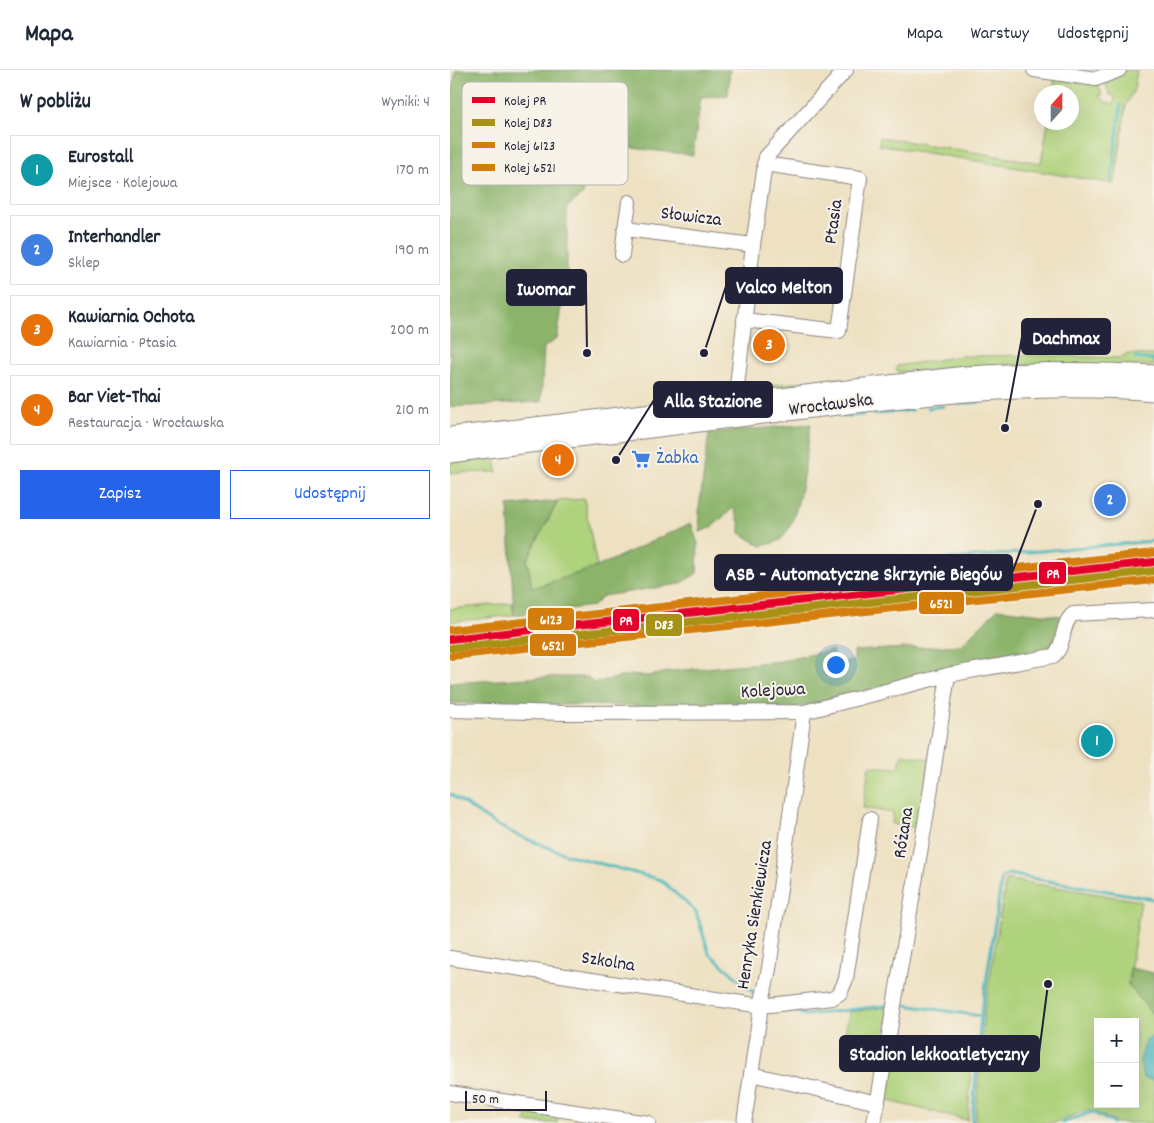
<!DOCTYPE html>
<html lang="pl">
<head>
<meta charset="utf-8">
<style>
	:root { --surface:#fff; --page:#f6f6f7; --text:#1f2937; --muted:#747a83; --line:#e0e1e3; --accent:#2563eb }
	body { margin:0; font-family:Dekko,sans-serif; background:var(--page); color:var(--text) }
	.controls { position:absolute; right:15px; bottom:15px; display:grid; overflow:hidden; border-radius:0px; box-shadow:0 5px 20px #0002 }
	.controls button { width:45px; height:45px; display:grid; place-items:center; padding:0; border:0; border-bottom:1px solid var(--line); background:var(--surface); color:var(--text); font:25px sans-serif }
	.compass { position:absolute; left:584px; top:15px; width:45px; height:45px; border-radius:50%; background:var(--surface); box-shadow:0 5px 20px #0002; rotate:21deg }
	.scale { position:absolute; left:15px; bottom:12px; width:82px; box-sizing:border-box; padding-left:5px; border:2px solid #22223b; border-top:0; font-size:14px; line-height:18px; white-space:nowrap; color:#22223b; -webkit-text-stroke:4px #f7f3e8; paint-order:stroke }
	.you { position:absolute; left:385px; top:594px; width:18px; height:18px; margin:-12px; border:4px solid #fff; border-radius:50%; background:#1a73e8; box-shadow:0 0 0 8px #1a73e833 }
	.badge { display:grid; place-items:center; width:32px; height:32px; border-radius:50%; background:var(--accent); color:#fff; font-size:16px; font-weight:700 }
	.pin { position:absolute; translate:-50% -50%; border:2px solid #fff; box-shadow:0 1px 5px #0006 }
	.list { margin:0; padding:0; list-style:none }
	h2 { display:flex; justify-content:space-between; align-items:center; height:65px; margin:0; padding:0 20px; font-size:21px }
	h2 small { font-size:16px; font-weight:400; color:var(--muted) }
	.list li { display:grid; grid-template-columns:32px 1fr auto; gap:15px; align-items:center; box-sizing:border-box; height:70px; margin:0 10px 10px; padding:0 10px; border:1px solid var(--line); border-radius:0px }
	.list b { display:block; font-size:19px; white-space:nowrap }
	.list p { margin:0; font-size:16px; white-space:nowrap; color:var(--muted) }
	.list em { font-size:16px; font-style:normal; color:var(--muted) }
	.actions { display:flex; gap:10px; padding:15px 20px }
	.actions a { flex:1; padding:11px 0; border:1px solid var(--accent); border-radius:0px; text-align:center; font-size:18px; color:var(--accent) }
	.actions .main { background:var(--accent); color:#fff }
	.map { position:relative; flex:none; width:704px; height:1053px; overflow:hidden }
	header { display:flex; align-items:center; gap:30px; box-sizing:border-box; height:70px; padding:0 25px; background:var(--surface); border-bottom:1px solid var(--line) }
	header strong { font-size:24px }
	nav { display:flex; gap:28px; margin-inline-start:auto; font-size:18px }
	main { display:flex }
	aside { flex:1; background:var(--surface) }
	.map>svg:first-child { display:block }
	.green { fill:#afd27b; stroke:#687a5b; fill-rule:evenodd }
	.forest { fill:#8bb46b; stroke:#566b53 }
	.water { fill:#46b6bc; stroke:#346c7c }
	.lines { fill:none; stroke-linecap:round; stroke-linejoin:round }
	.stream { stroke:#46b6bc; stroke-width:3 }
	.street-casing { stroke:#88827e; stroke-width:16 }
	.secondary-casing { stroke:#88827e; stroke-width:21 }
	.street { stroke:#fff; stroke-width:14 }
	.secondary { stroke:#fff; stroke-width:19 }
	.rail-1-casing { stroke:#f7f3e8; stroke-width:11 }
	.rail-2-casing { stroke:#f7f3e8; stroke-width:11 }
	.rail-3-casing { stroke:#f7f3e8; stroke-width:11 }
	.rail-4-casing { stroke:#f7f3e8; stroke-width:11 }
	.rail-1 { stroke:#e4002b; stroke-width:8 }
	.rail-2 { stroke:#a79218; stroke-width:8 }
	.rail-3 { stroke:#d37e0c; stroke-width:8 }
	.rail-4 { stroke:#d37e0c; stroke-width:8 }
	.labels { text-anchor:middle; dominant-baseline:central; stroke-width:4; stroke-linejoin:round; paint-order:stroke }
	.street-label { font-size:19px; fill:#22223b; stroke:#f7f3e8 }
	.shop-label { font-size:19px; fill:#366cbe; stroke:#f7f3e8; text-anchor:start }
	.key { fill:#f7f3e8; stroke:#b7b4b4; stroke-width:1 }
	.key-label { font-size:14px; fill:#22223b }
	.leader { fill:none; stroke:#22223b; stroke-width:2 }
	.callout-dot { fill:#22223b; stroke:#f7f3e8; stroke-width:2 }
	.callout { fill:#22223b; stroke:#22223b; stroke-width:2 }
	.callout-label { font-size:20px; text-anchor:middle; font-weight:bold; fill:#fff }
	.line-badge { stroke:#f7f3e8; stroke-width:2 }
	.badge-label { font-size:14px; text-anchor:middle; font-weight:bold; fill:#fff }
</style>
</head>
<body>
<header>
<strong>Mapa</strong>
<nav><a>Mapa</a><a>Warstwy</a><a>Udostępnij</a></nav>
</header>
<main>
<aside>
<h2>W pobliżu<small>Wyniki: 4</small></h2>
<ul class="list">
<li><span class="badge" style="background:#0f9aa8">1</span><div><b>Eurostall</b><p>Miejsce · Kolejowa</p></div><em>170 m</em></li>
<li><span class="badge" style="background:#3f7fe0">2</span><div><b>Interhandler</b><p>Sklep</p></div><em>190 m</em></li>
<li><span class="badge" style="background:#e8710a">3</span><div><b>Kawiarnia Ochota</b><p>Kawiarnia · Ptasia</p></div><em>200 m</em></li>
<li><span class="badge" style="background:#e8710a">4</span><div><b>Bar Viet-Thai</b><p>Restauracja · Wrocławska</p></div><em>210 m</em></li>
</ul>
<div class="actions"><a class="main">Zapisz</a><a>Udostępnij</a></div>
</aside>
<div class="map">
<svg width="704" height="1053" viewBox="0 0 704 1053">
	<rect width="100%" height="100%" fill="#f7f3e8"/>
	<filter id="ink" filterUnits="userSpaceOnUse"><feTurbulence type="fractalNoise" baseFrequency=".02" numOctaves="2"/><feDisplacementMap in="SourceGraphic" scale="10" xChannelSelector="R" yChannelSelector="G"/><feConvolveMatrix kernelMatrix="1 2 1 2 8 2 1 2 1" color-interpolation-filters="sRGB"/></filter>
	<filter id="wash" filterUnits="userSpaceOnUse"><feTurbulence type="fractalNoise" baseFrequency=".0096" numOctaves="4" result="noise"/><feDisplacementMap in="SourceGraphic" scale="20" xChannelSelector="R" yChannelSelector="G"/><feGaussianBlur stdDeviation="1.12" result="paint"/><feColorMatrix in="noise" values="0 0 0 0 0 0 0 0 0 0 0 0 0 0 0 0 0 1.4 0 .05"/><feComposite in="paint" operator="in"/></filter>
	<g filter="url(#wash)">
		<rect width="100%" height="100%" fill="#eee1c2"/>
		<g class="green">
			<path d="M676,0H687L684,20L676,35L665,114L429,75L430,67L591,93L598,53L622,52V22H602L605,9L648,14L652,25H648L656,32L664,34L665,26L660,25L656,15L658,11Z"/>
			<path d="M676,284L704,285V296L556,295L457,302H448L446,299L447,296L511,286L592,285L670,288Z"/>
			<path d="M391,308L388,312L297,323L292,318Z"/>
			<path d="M45,388L47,402L0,403V393Z"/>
			<path d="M134,429L147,497L82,519L77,490L108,431Z"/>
			<path d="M62,533L64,545L0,552V539Z"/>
			<path d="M452,684L480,689L468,758L442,754L443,743L413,738L419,696L449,698Z"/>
			<path d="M556,809L691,831L678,914L704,946V967L696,970L690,991L693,1008L704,1010V1053H667L639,1039L605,1053H525L534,943ZM648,952H685V1034H648Z"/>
			<path d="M439,937L432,986L392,980L399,942Z"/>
			<path d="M442,982L521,1000L518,1050L434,1030Z"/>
			<path d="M77,1040L108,1045L107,1053H76Z"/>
		</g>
		<g class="forest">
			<path d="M6,0H280L278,25L251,27L243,85L139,73L133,124L117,137V205L107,269L94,277L91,332L0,337V37Z"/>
			<path d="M361,354C356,381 351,450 332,468C328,473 317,474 311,476L290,463V454L283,438L262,457L250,462L249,438L259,363Z"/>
			<path d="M108,431L77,490L82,518L147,497L241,453L248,474L247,503L230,514L153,526L143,536L64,545L58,436Z"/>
			<path d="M547,539L611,546L609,563L601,581L343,638L0,633V613L96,607H138L143,613L180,605L199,606L222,601L331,591L382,580L387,592L404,591V581L511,575Z"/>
			<path d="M680,898L704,903V946L678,914Z"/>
		</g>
		<path class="water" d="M704,967V1010L693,1008L690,991L696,969Z"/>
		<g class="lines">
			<g class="stream">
				<path d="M661,111L671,35"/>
				<path d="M685,288L704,290"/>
				<path d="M508,334L529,332"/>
				<path d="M478,338L494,336"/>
				<path d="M424,344L462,340"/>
				<path d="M389,347L413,345"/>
				<path d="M420,496L704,471"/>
				<path d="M0,724L43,753L67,765L115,784L211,810L246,842L259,883L306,925"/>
				<path d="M448,934L531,946L522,1053"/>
				<path d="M347,942L356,945L441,935"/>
				<path d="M531,946L552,807L558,804L704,829"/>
				<path d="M612,1053L642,1042L663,1053"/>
			</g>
		</g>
	</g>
	<g filter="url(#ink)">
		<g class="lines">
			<g class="street-casing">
				<g id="street">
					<path d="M584,0L646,9L669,0"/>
					<path d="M179,132L175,159L303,175"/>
					<path d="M172,185L175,159"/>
					<path d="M294,250L389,261L410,108L314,94"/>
					<path d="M288,332L287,316L303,175L316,87L396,0"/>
					<path d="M0,640L115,643L354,642L498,605L603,586C616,576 610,555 623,544L704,540"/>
					<path d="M0,888L311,936L382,928L390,923L396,909L420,749"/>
					<path d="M301,1004L428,1033"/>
					<path d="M0,1023L198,1053"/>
					<path d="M294,1053L311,936L319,899L354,642"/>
					<path d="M424,1053L480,724L498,605"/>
				</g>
			</g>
			<g class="secondary-casing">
				<g id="secondary">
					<path d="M0,367L516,306C579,302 641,301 704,305"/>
					<path d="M0,383C115,368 230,354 346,340C465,326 584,311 704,321"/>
				</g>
			</g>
			<use href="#street" class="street"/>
			<use href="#secondary" class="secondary"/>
			<g class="rail-1-casing">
				<path id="rail-1" d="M0,569L704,492"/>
			</g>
			<g class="rail-2-casing">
				<path id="rail-2" d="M1,578L704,501"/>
			</g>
			<g class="rail-3-casing">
				<path id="rail-3" d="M0,560L703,483"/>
			</g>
			<g class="rail-4-casing">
				<path id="rail-4" d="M2,586L704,510"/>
			</g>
			<use href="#rail-1" class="rail-1"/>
			<use href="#rail-2" class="rail-2"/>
			<use href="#rail-3" class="rail-3"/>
			<use href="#rail-4" class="rail-4"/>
		</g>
	</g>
	<defs>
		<g id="supermarket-bare" transform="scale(1.5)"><path d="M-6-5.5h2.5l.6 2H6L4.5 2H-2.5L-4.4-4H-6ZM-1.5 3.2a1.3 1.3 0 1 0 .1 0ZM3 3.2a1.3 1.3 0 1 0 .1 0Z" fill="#3f7fe0" stroke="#f7f3e8" stroke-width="2.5" paint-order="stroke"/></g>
	</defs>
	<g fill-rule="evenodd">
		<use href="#supermarket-bare" x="191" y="389"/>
	</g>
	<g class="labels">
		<g class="street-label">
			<text transform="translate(241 148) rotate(7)">Słowicza</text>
			<text transform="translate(385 152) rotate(-82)">Ptasia</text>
			<text transform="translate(381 336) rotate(-7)">Wrocławska</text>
			<text transform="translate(323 622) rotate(-3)">Kolejowa</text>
			<text transform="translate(455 763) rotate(-81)">Różana</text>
			<text transform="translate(306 845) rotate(-81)">Henryka Sienkiewicza</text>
			<text transform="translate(158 893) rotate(9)">Szkolna</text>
		</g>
		<g class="shop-label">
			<text x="206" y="389">Żabka</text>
		</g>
	</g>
	<rect x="12" y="12" width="166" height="103" rx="8" class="key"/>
	<rect x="22" y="27" width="23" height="6" fill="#e4002b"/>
	<rect x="22" y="49" width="23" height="7" fill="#a79218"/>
	<rect x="22" y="72" width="23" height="6" fill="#d37e0c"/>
	<rect x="22" y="94" width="23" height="7" fill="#d37e0c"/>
	<g class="key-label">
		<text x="54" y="35">Kolej PR</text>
		<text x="54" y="57">Kolej D83</text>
		<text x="54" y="80">Kolej 6123</text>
		<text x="54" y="102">Kolej 6521</text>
	</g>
	<path class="leader" d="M254 283L276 216M137 283L136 218M555 358L572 267M166 390L204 330M588 434L562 503M598 914L589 983"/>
	<g class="callout-dot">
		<circle cx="254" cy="283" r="5"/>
		<circle cx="137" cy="283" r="5"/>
		<circle cx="555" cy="358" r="5"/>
		<circle cx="166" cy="390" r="5"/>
		<circle cx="588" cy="434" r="5"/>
		<circle cx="598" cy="914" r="5"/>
	</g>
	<g class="callout">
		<rect x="276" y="198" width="116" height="35" rx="5"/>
		<rect x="57" y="200" width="79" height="35" rx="5"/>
		<rect x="572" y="249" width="88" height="35" rx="5"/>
		<rect x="204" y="312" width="118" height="35" rx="5"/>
		<rect x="265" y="485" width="297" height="35" rx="5"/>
		<rect x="390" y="966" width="199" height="35" rx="5"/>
	</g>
	<g class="callout-label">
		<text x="334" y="223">Valco Melton</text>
		<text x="96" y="225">Iwomar</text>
		<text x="616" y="274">Dachmax</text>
		<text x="263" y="337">Alla Stazione</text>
		<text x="414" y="510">ASB - Automatyczne Skrzynie Biegów</text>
		<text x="489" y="990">Stadion lekkoatletyczny</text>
	</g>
	<g class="line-badge">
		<rect x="588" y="491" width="29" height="24" rx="5" fill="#e4002b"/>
		<rect x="468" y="521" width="47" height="24" rx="5" fill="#d37e0c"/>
		<rect x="77" y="537" width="48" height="24" rx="5" fill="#d37e0c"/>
		<rect x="162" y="538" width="28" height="24" rx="5" fill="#e4002b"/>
		<rect x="195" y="543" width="38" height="24" rx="5" fill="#a79218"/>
		<rect x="79" y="563" width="48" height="24" rx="5" fill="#d37e0c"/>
	</g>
	<g class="badge-label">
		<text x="603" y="508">PR</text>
		<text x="491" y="538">6521</text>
		<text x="101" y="554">6123</text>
		<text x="176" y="555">PR</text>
		<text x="214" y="559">D83</text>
		<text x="103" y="580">6521</text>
	</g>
</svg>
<div class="controls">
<button>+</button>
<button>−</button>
</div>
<svg class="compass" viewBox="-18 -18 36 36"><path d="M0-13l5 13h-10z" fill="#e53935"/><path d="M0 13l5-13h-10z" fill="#747a83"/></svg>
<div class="scale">50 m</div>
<div class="you"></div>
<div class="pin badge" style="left:647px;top:671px;background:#0f9aa8">1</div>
<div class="pin badge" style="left:660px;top:430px;background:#3f7fe0">2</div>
<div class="pin badge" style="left:319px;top:275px;background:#e8710a">3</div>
<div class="pin badge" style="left:108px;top:390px;background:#e8710a">4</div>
</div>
</main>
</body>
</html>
